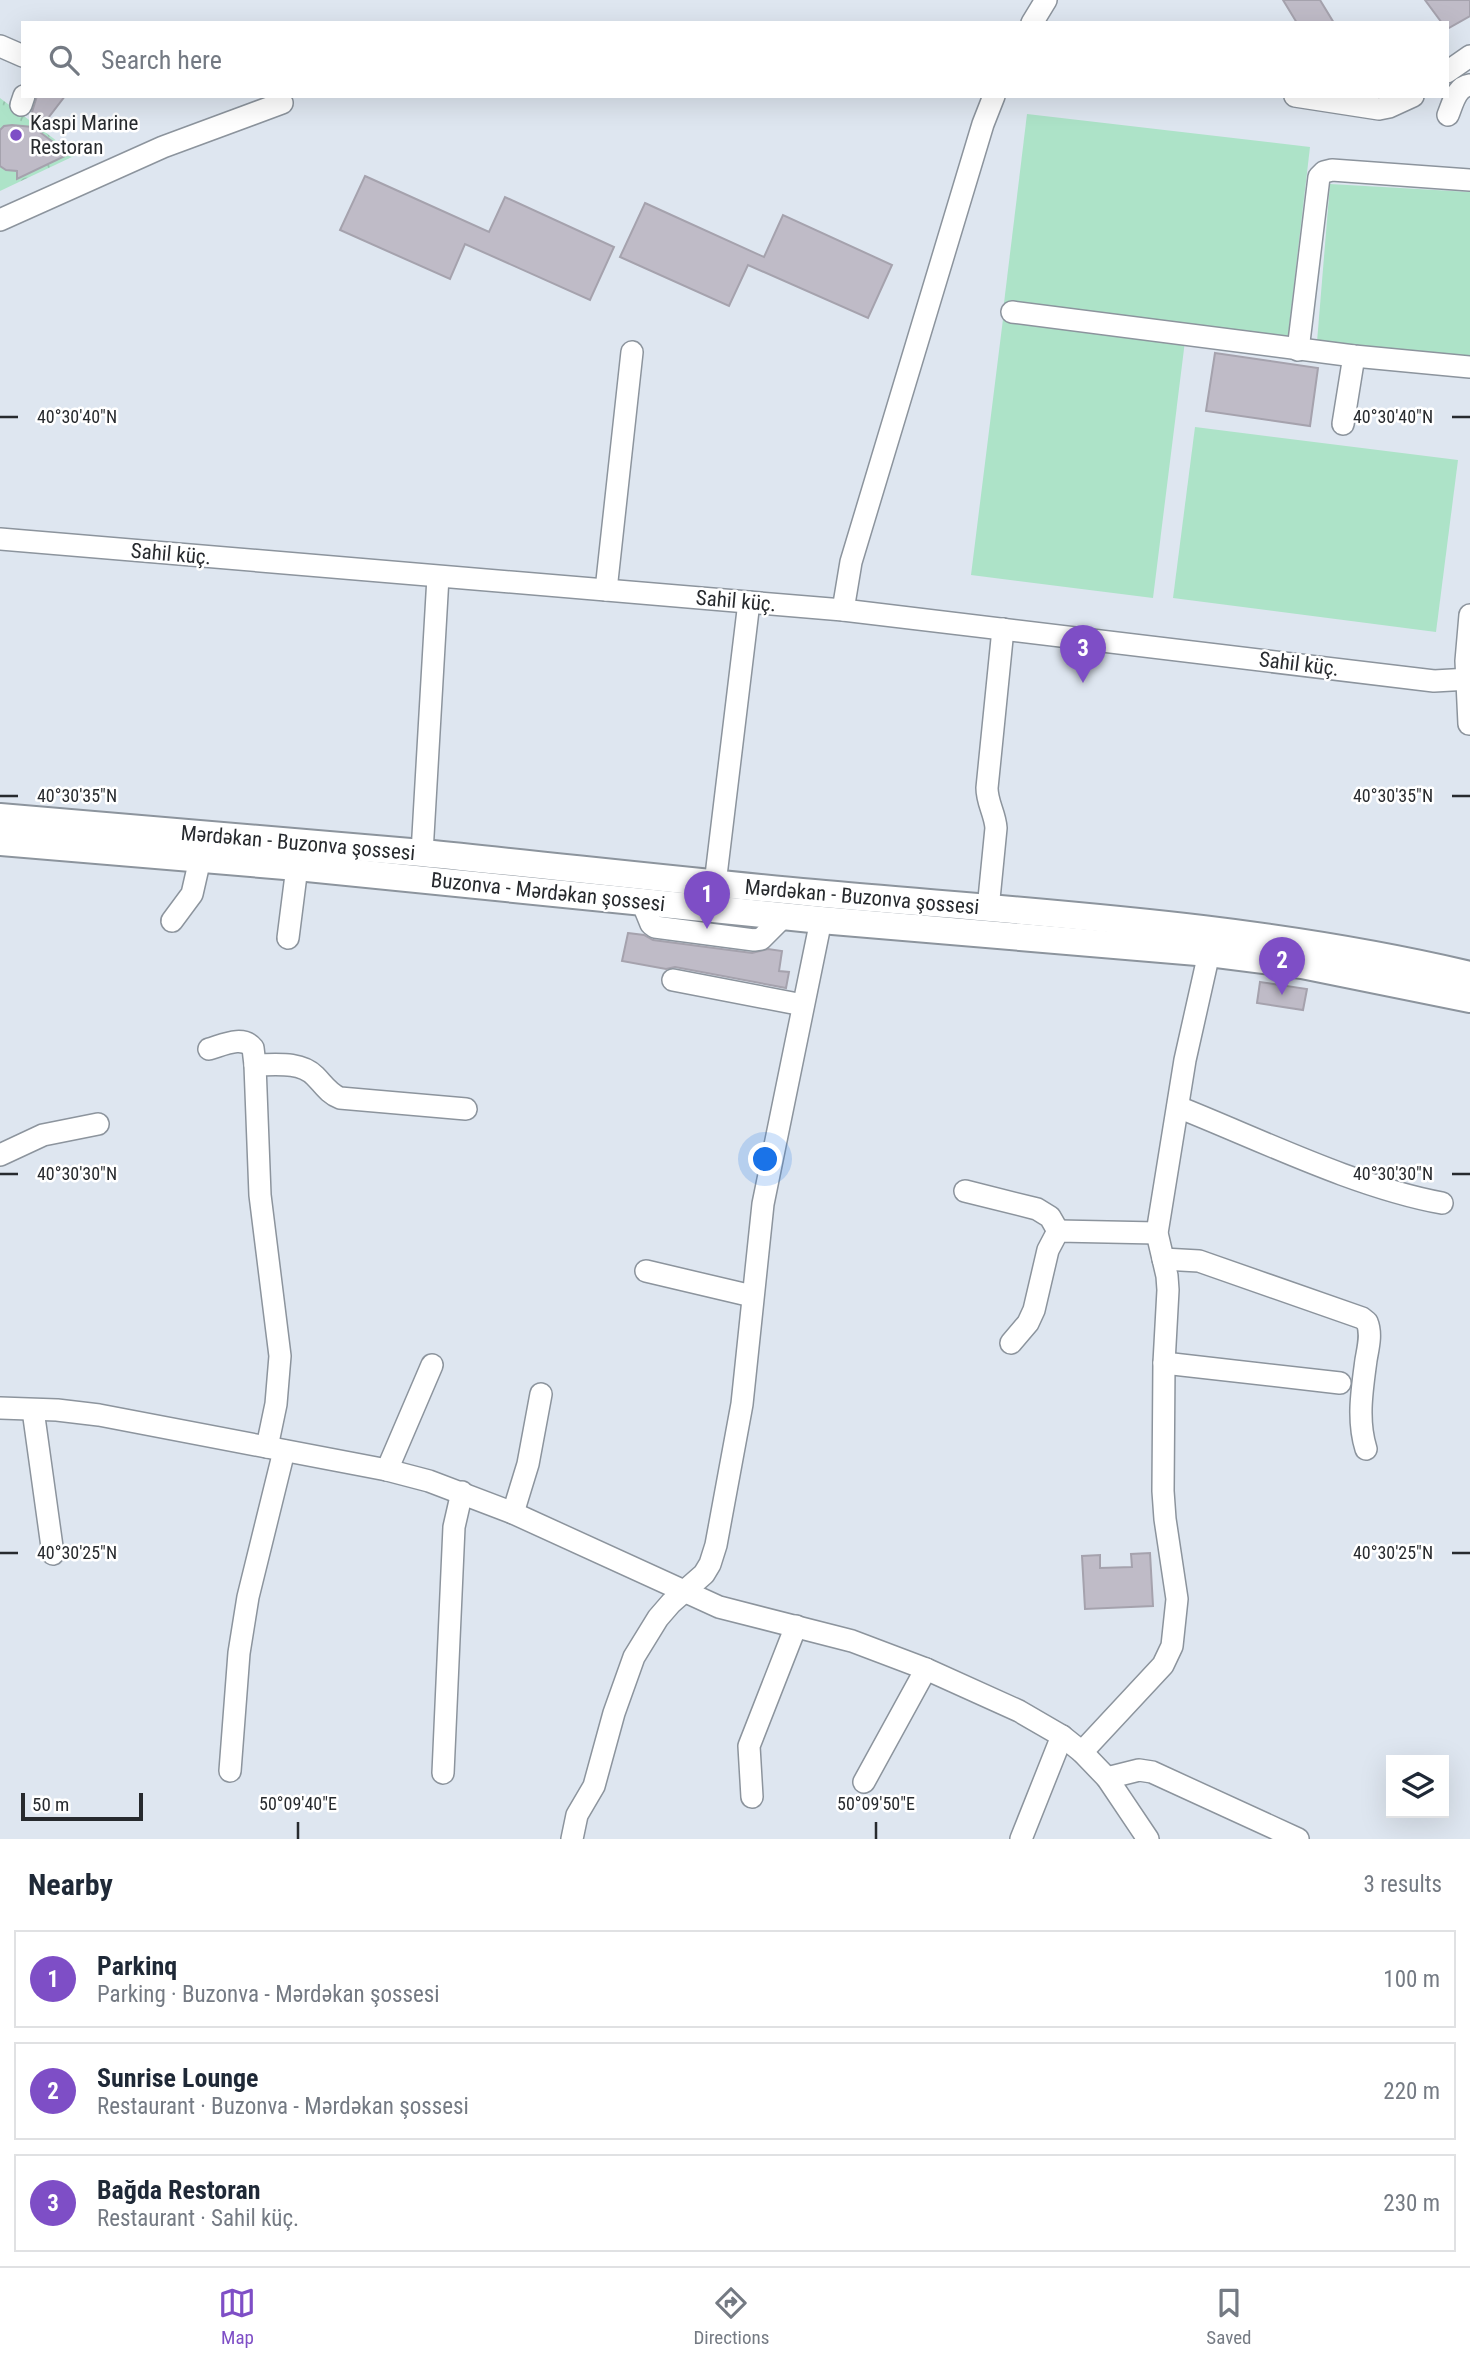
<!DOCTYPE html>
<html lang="en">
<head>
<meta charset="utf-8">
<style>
	:root { --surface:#fff; --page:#f6f6f7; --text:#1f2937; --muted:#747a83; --line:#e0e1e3; --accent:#7e4ec6 }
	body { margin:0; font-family:"Roboto Condensed",sans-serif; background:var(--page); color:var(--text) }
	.controls { position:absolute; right:21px; bottom:21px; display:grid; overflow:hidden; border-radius:0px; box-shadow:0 7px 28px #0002 }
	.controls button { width:63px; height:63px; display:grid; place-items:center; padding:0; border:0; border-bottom:2px solid var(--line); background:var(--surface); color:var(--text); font:35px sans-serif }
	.scale { position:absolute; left:21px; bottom:18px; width:122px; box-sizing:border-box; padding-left:7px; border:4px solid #272a2e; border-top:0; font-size:19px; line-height:24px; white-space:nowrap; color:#272a2e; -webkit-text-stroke:5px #fff; paint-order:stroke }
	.you { position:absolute; left:766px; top:1160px; width:24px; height:24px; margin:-18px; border:5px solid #fff; border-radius:50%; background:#1a73e8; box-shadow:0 0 0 10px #1a73e833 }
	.badge { display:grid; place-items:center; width:46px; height:46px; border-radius:50%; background:var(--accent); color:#fff; font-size:23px; font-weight:700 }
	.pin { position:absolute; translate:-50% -58px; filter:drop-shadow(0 2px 4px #0008) }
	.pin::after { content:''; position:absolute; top:37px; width:24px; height:21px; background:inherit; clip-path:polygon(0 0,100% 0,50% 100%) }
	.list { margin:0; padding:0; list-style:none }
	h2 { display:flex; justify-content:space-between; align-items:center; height:91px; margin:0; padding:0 28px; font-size:30px }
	h2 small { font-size:23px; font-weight:400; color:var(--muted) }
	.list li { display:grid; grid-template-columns:46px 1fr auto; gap:21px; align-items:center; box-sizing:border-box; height:98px; margin:0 14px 14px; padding:0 14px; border:2px solid var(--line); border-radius:0px }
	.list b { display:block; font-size:26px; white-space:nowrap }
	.list p { margin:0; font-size:23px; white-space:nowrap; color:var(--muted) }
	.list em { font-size:23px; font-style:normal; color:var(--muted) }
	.icon { flex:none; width:38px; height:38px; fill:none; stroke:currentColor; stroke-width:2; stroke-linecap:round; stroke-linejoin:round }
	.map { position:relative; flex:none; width:1470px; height:1839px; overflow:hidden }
	.search { position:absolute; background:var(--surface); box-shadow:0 7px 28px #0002; left:21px; right:21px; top:21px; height:77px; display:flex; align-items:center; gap:18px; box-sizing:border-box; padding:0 24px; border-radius:0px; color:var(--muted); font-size:26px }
	.sheet { height:427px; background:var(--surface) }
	nav { display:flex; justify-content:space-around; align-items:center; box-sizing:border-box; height:98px; border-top:2px solid var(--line); background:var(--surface); font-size:19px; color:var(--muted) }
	nav a { display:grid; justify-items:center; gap:4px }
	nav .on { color:var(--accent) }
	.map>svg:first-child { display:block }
	.green { fill:#ade3c8 }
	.park { fill:url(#park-crowns) }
	.building { fill:#bfbbc7; stroke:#a5a2ad; stroke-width:2 }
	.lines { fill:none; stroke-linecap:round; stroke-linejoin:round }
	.minor-casing { stroke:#8c949d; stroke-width:24 }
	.major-casing { stroke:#8c949d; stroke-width:30 }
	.minor { stroke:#fff; stroke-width:21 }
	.major { stroke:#fff; stroke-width:26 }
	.ticks { fill:none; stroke:#272a2e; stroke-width:2.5 }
	.poi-dot { fill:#7e4ec6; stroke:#fff; stroke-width:2.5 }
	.labels { text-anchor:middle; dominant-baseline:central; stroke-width:5; stroke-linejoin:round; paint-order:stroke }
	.poi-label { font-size:21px; fill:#272a2e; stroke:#fff; text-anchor:start }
	.street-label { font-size:21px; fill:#272a2e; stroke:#fff }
	.ticks-label { font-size:18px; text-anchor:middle; fill:#272a2e; stroke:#fff; stroke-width:5; stroke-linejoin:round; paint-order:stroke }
</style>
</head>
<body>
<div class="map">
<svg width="1470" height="1839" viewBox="0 0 1470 1839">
	<defs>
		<pattern id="park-crowns" width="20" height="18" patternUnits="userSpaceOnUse" patternTransform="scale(1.75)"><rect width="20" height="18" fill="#ade3c8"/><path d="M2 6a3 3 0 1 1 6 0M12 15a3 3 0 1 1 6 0" fill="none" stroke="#95c3ac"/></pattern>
	</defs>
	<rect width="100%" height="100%" fill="#dee6f0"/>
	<g class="green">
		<path d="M1027,114L1310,147L1288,336L1004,303Z"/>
		<path d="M1330,184L1470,192V357L1317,342Z"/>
		<path d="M1003,319L1185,341L1153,598L971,575Z"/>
		<path d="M1195,427L1458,460L1436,632L1173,598Z"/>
	</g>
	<path class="park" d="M0,98L74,154V156L0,191Z"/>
	<g class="building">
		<path d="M1283,0H1320L1334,23H1297Z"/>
		<path d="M1425,0H1470V16L1447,29V23H1442Z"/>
		<path d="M37,96H65L45,122L32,112Z"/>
		<path d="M12,125L33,127L69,154L17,179V171L6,170L0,166V130L4,126Z"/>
		<path d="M365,176L489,232L505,197L614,247L590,300L465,244L450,279L340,230Z"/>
		<path d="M645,203L764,257L783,215L892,265L868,318L748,265L729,306L620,257Z"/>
		<path d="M1215,353L1318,368L1310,426L1206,411Z"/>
		<path d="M628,933L644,935L653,940L752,953L768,949L782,951L779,971L789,972L786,988L675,967L666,969L622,961Z"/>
		<path d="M1260,982L1307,989L1303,1010L1257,1003Z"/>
		<path d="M1150,1553L1153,1606L1085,1609L1082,1556L1100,1555V1568L1132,1567L1131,1554Z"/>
	</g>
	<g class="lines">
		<g class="minor-casing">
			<g id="minor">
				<path d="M1032,23L1046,0"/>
				<path d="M0,46L23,56"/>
				<path d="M1447,72L1470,56"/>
				<path d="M1295,96L1379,109L1389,107L1413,96"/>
				<path d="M21,105L24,96"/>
				<path d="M1448,115C1453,103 1456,87 1470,85"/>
				<path d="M0,220L163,147L282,103"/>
				<path d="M1012,312L1354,356L1470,367"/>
				<path d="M1298,350L1319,177L1324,172L1332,170L1470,180"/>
				<path d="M1343,424L1354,356"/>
				<path d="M0,539L843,610L1434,681L1470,679"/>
				<path d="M606,590L632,352"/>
				<path d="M843,610L851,562L983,124L994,96"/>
				<path d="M1469,724L1466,661L1470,615"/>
				<path d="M422,853L438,577"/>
				<path d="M715,884L749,602"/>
				<path d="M642,902L651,924L655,927L754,940L761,939L784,916"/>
				<path d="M988,909L996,828C995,813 987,803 987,788L1003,629"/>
				<path d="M172,921L192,894L200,859"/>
				<path d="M288,938L297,867"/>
				<path d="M673,980L803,1005"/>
				<path d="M209,1049C223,1045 243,1035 253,1048L255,1065"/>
				<path d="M1178,1107C1261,1140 1355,1187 1442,1203"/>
				<path d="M0,1155L43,1135L98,1124"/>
				<path d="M965,1191L1037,1209L1050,1217L1058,1231"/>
				<path d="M1163,1259L1199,1261L1362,1318L1367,1322C1372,1334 1368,1348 1366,1360C1362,1390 1357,1420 1366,1449"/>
				<path d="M646,1271L752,1296"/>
				<path d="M1011,1343L1028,1323L1034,1310L1048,1250L1058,1231L1157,1233"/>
				<path d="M1164,1363L1340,1383"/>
				<path d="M0,1408L57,1410L99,1415L387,1470L429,1481L513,1513L719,1607L852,1641L926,1669L1019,1711L1062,1736L1082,1752L1107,1778L1148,1839"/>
				<path d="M33,1410L53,1554"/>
				<path d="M267,1447L276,1404L280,1356L260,1195L255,1065C274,1065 300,1061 315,1076C323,1084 329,1094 340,1098L466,1109"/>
				<path d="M387,1470L432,1365"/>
				<path d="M513,1513L528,1464L541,1394"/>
				<path d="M1082,1752L1163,1665L1172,1646L1177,1599L1165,1519L1163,1491L1164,1363L1168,1290L1167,1276L1157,1233L1185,1060L1209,953"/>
				<path d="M230,1771L239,1653L248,1597L284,1451"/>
				<path d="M443,1773L454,1527L462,1492"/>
				<path d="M1107,1778L1139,1770L1152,1772L1298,1839"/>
				<path d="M864,1782L926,1669"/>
				<path d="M752,1797L749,1746L796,1626"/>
				<path d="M572,1839L577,1815L594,1786L614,1713L634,1657L658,1618L671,1603L704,1574L710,1564L716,1545L742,1404L763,1204L821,920"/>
				<path d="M1021,1839L1062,1736"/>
			</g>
		</g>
		<g class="major-casing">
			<g id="major">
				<path d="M0,817C141,829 282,840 422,853C553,866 683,881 814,893C1034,913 1255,924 1470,975"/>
				<path d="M0,842L297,867L821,920L1209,953L1302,965L1470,999"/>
			</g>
		</g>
		<use href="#minor" class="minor"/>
		<use href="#major" class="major"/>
	</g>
	<path class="ticks" d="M0,417H18M1452,417H1470M0,796H18M1452,796H1470M0,1174H18M1452,1174H1470M0,1553H18M1452,1553H1470M298,1822V1839M876,1822V1839"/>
	<circle class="poi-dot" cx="16" cy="135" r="7"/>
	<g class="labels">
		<g class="poi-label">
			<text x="30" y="123">Kaspi Marine<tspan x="30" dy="24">Restoran</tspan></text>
		</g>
		<g class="street-label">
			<text transform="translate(171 554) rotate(5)">Sahil küç.</text>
			<text transform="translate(736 601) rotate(5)">Sahil küç.</text>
			<text transform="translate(1299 664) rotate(7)">Sahil küç.</text>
			<text transform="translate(298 843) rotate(5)">Mərdəkan - Buzonva şossesi</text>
			<text transform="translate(548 892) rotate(6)">Buzonva - Mərdəkan şossesi</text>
			<text transform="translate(862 897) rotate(5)">Mərdəkan - Buzonva şossesi</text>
		</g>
	</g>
	<g class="ticks-label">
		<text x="77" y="423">40°30'40"N</text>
		<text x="1393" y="423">40°30'40"N</text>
		<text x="77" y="802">40°30'35"N</text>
		<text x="1393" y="802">40°30'35"N</text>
		<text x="77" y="1180">40°30'30"N</text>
		<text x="1393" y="1180">40°30'30"N</text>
		<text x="77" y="1559">40°30'25"N</text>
		<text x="1393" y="1559">40°30'25"N</text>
		<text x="298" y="1810">50°09'40"E</text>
		<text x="876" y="1810">50°09'50"E</text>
	</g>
</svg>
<div class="controls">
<button><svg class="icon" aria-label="layers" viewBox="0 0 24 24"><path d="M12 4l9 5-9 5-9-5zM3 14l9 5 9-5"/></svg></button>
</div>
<div class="scale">50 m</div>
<div class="you"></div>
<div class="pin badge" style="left:707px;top:929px">1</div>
<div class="pin badge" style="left:1282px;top:995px">2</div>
<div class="pin badge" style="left:1083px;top:683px">3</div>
<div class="search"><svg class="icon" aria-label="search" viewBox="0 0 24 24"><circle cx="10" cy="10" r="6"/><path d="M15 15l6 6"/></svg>Search here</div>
</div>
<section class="sheet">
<h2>Nearby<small>3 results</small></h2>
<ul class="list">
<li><span class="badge">1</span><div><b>Parkinq</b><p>Parking · Buzonva - Mərdəkan şossesi</p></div><em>100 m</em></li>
<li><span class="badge">2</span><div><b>Sunrise Lounge</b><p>Restaurant · Buzonva - Mərdəkan şossesi</p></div><em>220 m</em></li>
<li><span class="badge">3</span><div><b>Bağda Restoran</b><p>Restaurant · Sahil küç.</p></div><em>230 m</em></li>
</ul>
</section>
<nav>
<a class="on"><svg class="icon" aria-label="map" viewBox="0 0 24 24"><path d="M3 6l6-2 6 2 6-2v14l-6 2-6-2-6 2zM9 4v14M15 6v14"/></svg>Map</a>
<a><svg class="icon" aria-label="directions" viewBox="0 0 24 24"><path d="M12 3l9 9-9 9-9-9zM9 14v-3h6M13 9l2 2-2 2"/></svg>Directions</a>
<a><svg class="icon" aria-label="saved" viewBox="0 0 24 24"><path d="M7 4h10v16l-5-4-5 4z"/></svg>Saved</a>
</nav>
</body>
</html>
